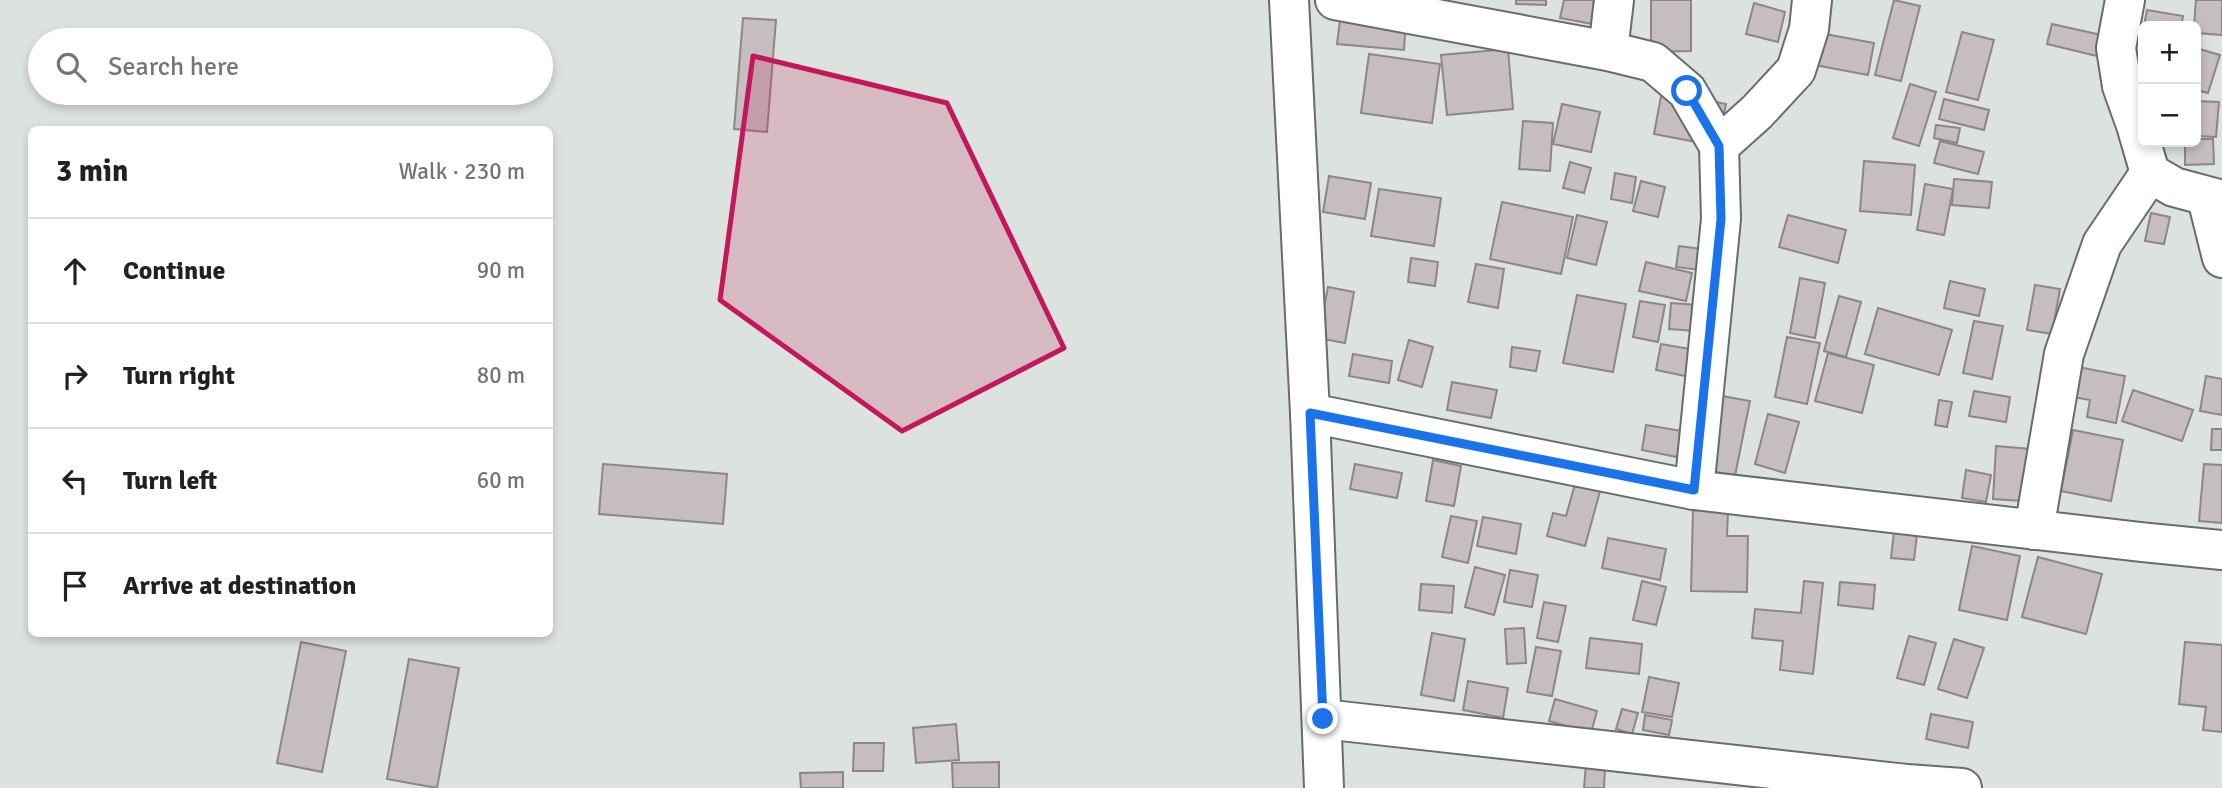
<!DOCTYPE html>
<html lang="en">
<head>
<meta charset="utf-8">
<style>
	:root { --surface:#fff; --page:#f6f6f6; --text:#202124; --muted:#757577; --line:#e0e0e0 }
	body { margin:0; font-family:Signika,sans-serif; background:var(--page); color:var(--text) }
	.controls { position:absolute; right:21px; top:21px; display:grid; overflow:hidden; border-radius:10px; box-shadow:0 4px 10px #0003 }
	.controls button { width:63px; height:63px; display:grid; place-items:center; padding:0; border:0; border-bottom:2px solid var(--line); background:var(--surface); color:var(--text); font:35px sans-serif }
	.stop { position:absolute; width:21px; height:21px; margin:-16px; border:5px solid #1a73e8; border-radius:50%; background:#fff }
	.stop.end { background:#1a73e8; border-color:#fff; box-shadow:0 2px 7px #0008 }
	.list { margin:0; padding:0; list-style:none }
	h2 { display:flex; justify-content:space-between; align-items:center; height:91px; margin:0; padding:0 28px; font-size:30px }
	h2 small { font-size:23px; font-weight:400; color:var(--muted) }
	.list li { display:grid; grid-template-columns:46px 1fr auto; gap:21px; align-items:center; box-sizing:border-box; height:105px; padding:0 28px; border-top:2px solid var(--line) }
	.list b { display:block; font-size:26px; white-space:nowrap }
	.list em { font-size:23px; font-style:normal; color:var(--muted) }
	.icon { flex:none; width:38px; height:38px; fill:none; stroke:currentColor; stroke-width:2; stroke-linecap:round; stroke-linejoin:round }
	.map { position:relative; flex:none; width:2222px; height:788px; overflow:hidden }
	.search { position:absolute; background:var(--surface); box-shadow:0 4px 10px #0003; left:28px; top:28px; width:525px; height:77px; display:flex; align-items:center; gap:18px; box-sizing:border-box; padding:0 24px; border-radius:38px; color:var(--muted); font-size:26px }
	.panel { position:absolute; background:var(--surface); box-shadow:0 4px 10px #0003; left:28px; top:126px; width:525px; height:511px; border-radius:10px }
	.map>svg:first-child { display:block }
	.building { fill:#c5bdbf; stroke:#8d8587; stroke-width:2 }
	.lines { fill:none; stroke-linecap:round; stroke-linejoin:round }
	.minor-casing { stroke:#686d69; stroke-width:42 }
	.minor { stroke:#fff; stroke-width:38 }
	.route { stroke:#1a73e8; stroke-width:9 }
	.marked { fill:#c2185b; fill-opacity:0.2; stroke:#c2185b; stroke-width:5; stroke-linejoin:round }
</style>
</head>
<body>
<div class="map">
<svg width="2222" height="788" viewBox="0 0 2222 788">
	<rect width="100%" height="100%" fill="#dce2dd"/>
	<g class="building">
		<path d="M1516,0H1546V5L1516,4Z"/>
		<path d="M1564,0H1608L1603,26L1560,18Z"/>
		<path d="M1651,0H1691V51L1651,52Z"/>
		<path d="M1894,0L1920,6L1901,81L1875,75Z"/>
		<path d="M2196,0H2222V35L2196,33V26H2194Z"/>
		<path d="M1754,3L1785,12L1778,42L1746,34Z"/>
		<path d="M1342,4L1431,36L1405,33L1404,50L1337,44Z"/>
		<path d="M2147,10L2183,16L2181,26H2144Z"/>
		<path d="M743,18L776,20L767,132L734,129Z"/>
		<path d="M2052,24L2106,36L2101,57L2047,44Z"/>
		<path d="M1809,31L1874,43L1868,75L1804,63Z"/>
		<path d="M1962,32L1994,40L1978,100L1946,92Z"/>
		<path d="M2196,48L2220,55L2208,93L2196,90Z"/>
		<path d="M1508,49L1513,109L1447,115L1441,55Z"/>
		<path d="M1369,54L1440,64L1432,123L1361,113Z"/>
		<path d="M1910,84L1936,92L1919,146L1893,138Z"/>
		<path d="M1662,91L1726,104L1717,146L1654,134Z"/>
		<path d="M1944,99L1989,110L1984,130L1939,119Z"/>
		<path d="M2196,101L2219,102L2216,137L2196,136Z"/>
		<path d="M1562,104L1600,112L1591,152L1553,144Z"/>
		<path d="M1523,121L1553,123L1550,171L1519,169Z"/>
		<path d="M1936,125L1960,128L1957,143L1934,138Z"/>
		<path d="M2196,139H2213L2214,164L2185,165V142H2196Z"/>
		<path d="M1940,141L1984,152L1978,174L1934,163Z"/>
		<path d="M1864,161L1915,165L1911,215L1860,211Z"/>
		<path d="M1570,162L1591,168L1584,193L1563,188Z"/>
		<path d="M1615,173L1636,177L1632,203L1611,199Z"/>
		<path d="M1329,176L1371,183L1365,219L1323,212Z"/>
		<path d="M1954,179L1992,182L1989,208L1952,205Z"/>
		<path d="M1641,181L1665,187L1658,217L1633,211Z"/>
		<path d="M1925,184L1953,189L1944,235L1917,230Z"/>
		<path d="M1379,189L1441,198L1434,246L1371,236Z"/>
		<path d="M1502,202L1573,217L1561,274L1490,259Z"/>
		<path d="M2151,213L2170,217L2164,244L2145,241Z"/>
		<path d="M1577,215L1607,222L1596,265L1567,258Z"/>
		<path d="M1788,215L1846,230L1838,263L1779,247Z"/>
		<path d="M1679,246L1703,249L1700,270L1676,267Z"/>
		<path d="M1411,258L1438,262L1435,286L1408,282Z"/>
		<path d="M1646,262L1692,273L1686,301L1639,291Z"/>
		<path d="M1476,264L1504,269L1498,308L1468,302Z"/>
		<path d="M1800,278L1825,283L1815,338L1790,333Z"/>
		<path d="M1950,281L1985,289L1979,316L1944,308Z"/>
		<path d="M2035,285L2060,289L2052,334L2027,330Z"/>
		<path d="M1328,287L1354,292L1345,343L1318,338Z"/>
		<path d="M1577,295L1626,304L1613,372L1563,363Z"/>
		<path d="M1839,296L1861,302L1846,357L1824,351Z"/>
		<path d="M1640,301L1665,305L1658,342L1633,337Z"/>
		<path d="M1671,303L1697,305L1695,331L1669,329Z"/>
		<path d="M1878,308L1952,330L1939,375L1865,354Z"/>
		<path d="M1974,321L2003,326L1992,379L1963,373Z"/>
		<path d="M1787,337L1820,343L1807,404L1775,397Z"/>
		<path d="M1409,340L1433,347L1422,387L1398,380Z"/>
		<path d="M1661,344L1696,350L1690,377L1656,370Z"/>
		<path d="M1512,347L1540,351L1536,371L1510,367Z"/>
		<path d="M1828,353L1874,365L1862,413L1815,401Z"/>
		<path d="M1353,354L1392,361L1389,383L1349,376Z"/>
		<path d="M2073,366L2125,376L2116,423L2087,417L2090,400L2067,396Z"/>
		<path d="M2206,376L2222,379V415L2200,411Z"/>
		<path d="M1452,382L1497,390L1491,418L1447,410Z"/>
		<path d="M2133,390L2193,410L2182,441L2122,421Z"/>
		<path d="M1974,391L2010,397L2006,422L1969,416Z"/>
		<path d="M1722,396L1750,401L1735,476L1707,470Z"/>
		<path d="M1939,400L1952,402L1947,427L1935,425Z"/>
		<path d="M1768,414L1799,422L1785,473L1755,464Z"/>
		<path d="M1646,425L1682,431L1677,457L1642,450Z"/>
		<path d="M2212,429H2222V450H2211Z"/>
		<path d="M2073,430L2123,440L2111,501L2061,491Z"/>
		<path d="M1996,446L2043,450L2039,502L1993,499Z"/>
		<path d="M1433,460L1461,466L1454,506L1426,501Z"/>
		<path d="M603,464L727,474L723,524L599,514Z"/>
		<path d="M1355,464L1402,473L1397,498L1350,489Z"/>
		<path d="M2204,464L2222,465V523L2199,521Z"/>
		<path d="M1966,470L1991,475L1986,502L1962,498Z"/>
		<path d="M1577,477L1602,484L1585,546L1547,536L1553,513L1566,516Z"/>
		<path d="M1693,510L1728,511L1727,536H1748L1747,592L1691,591Z"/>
		<path d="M1451,516L1477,521L1468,563L1442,557Z"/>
		<path d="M1483,517L1521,524L1516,554L1477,546Z"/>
		<path d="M1894,531L1917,534L1914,560L1891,558Z"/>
		<path d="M1608,538L1666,549L1660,580L1602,568Z"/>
		<path d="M1972,546L2020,556L2007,620L1959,610Z"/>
		<path d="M2038,557L2102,574L2086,634L2022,617Z"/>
		<path d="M1475,567L1505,575L1494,615L1465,607Z"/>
		<path d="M1510,570L1538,575L1532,607L1504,602Z"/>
		<path d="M1642,581L1666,587L1656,625L1633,620Z"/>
		<path d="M1804,581L1823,583L1813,674L1780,670L1783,641L1752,638L1755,609L1801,613Z"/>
		<path d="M1840,582L1875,585L1873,609L1838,605Z"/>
		<path d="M1421,584L1454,586L1452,613L1419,610Z"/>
		<path d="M1544,602L1566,606L1558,642L1537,638Z"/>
		<path d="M1524,628L1526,663L1507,664L1505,629Z"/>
		<path d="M1432,633L1465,639L1454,701L1421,695Z"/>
		<path d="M1909,636L1936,643L1924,685L1897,678Z"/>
		<path d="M1590,638L1642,644L1639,674L1586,668Z"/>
		<path d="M1954,639L1984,648L1967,698L1938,689Z"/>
		<path d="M301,642L346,651L322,772L277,763Z"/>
		<path d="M2185,642L2222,645V732L2203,730L2206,707L2179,704Z"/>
		<path d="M1536,647L1561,651L1552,696L1527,692Z"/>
		<path d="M409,659L459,668L437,788L387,779Z"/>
		<path d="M1649,677L1679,683L1672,717L1642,712Z"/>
		<path d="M1468,681L1508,688L1503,718L1463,710Z"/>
		<path d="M1555,699L1597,711L1591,733L1549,721Z"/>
		<path d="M1622,709L1638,713L1632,734L1616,729Z"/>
		<path d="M1931,714L1973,722L1968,748L1926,739Z"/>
		<path d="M1645,715L1672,720L1669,735L1643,730Z"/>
		<path d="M956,724L959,760L916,763L913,728Z"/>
		<path d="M854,743H884L883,771H853Z"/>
		<path d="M999,762V788H953L952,763Z"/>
		<path d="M1586,764L1605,765L1604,788H1584Z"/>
		<path d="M843,772V788H801L800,773Z"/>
	</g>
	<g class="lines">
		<g class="minor-casing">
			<g id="minor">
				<path d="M1289,0L1310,413L1324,788"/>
				<path d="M1335,0L1608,51L1653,62L1687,91L1719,146L1721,219L1694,490"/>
				<path d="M2125,0L2116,48L2122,86L2136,125L2150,173L2174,187L2222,200"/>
				<path d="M1608,51L1614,0"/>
				<path d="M1719,146L1757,112L1796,70L1809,29L1812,0"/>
				<path d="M2207,198L2222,258"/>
				<path d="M1310,413L1694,490L2141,542L2222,550"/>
				<path d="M2034,530L2064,354L2102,244L2150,173"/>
				<path d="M1323,719L1907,784L1962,788"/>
			</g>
		</g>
		<use href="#minor" class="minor"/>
	</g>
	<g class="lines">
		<path class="route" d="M1323,719L1310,413L1694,490L1721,219L1719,146L1687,91"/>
	</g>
	<path class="marked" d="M753,56L947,103L1064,348L902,431L720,300Z"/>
</svg>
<div class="controls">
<button>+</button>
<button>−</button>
</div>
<div class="stop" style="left:1687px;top:91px"></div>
<div class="stop end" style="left:1323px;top:719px"></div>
<div class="search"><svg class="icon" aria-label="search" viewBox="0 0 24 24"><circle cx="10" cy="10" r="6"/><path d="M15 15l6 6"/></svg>Search here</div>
<section class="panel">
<h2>3 min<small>Walk · 230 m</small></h2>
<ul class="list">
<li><svg class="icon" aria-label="ahead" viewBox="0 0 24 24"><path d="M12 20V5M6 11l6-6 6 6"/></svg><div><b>Continue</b></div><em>90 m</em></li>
<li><svg class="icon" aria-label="right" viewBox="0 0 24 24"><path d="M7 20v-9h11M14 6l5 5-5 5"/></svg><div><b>Turn right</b></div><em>80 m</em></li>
<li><svg class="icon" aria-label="left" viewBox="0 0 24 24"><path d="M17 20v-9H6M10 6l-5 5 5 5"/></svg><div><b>Turn left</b></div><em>60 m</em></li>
<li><svg class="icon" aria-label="arrive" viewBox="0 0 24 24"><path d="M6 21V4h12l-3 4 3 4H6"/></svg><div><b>Arrive at destination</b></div></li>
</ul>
</section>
</div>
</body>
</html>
